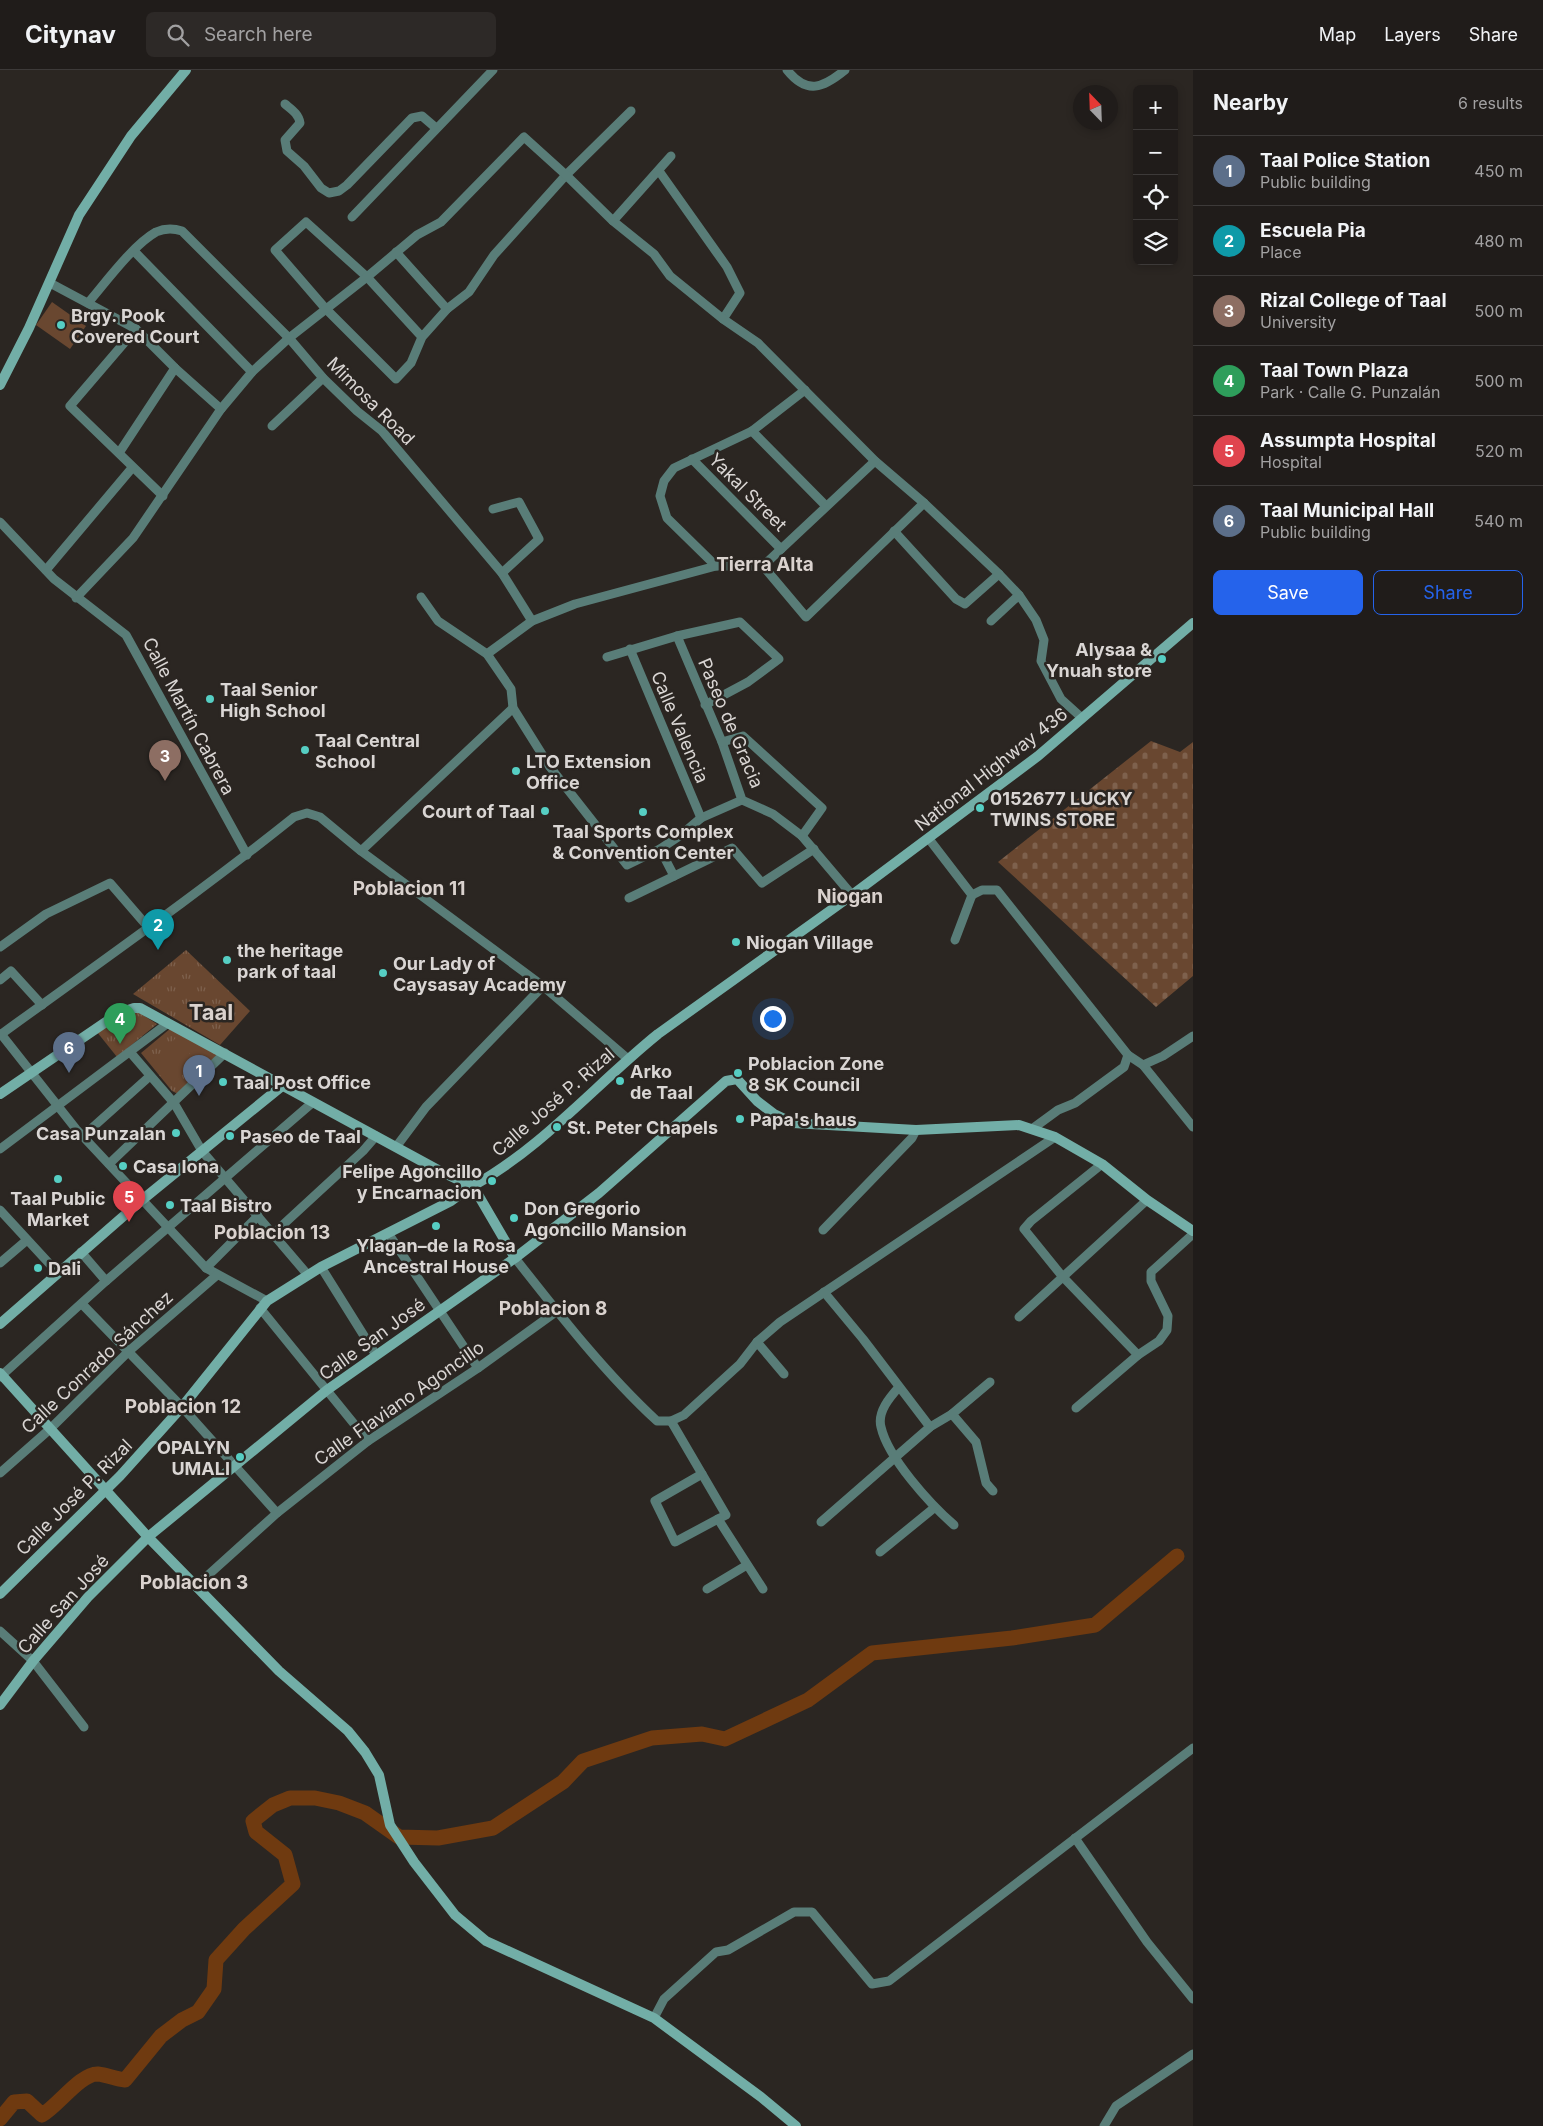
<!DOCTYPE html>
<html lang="en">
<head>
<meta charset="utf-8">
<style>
	:root { --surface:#201c1a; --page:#2d2927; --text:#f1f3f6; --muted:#a2a1a2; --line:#3d3a39; --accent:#2563eb }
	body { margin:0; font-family:Inter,sans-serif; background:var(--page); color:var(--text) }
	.controls { position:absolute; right:15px; top:15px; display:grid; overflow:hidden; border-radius:8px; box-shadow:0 2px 8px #0003 }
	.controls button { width:45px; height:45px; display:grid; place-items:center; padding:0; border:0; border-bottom:1px solid var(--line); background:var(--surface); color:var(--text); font:25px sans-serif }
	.compass { position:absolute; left:1073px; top:15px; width:45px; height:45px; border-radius:50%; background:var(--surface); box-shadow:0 2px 8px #0003; rotate:337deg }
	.you { position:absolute; left:772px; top:948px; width:18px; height:18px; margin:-12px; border:4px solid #fff; border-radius:50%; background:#1a73e8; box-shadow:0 0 0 8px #1a73e833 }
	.badge { display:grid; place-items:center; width:32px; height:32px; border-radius:50%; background:var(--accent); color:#fff; font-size:16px; font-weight:700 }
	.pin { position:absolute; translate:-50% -41px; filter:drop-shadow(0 1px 2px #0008) }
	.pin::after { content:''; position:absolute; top:26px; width:18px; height:15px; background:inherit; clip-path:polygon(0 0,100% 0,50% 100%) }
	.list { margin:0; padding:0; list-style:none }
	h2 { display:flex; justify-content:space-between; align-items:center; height:65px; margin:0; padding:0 20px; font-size:21px }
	h2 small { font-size:16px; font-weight:400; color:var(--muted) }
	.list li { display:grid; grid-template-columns:32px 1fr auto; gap:15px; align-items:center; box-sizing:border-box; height:70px; padding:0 20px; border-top:1px solid var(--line) }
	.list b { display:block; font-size:19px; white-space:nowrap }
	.list p { margin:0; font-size:16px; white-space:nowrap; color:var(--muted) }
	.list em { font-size:16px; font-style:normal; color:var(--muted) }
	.actions { display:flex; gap:10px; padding:15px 20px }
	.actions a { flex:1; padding:11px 0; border:1px solid var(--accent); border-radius:8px; text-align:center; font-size:18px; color:var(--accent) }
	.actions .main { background:var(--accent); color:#fff }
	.icon { flex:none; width:28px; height:28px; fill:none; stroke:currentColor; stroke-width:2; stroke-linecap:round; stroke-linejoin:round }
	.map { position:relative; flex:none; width:1193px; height:2056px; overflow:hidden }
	header { display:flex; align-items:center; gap:30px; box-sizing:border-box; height:70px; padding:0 25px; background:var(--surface); border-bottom:1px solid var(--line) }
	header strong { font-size:24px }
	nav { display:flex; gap:28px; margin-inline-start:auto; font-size:18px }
	.search { width:350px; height:45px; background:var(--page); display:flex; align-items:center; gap:12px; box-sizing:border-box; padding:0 18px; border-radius:8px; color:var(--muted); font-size:19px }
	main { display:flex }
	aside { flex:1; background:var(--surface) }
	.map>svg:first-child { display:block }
	.grass { fill:url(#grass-tufts) }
	.cemetery { fill:url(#cemetery-stones) }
	.pitch { fill:#694730 }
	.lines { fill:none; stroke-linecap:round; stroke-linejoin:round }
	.river { stroke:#6f3a10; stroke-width:15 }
	.street { stroke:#597d78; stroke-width:9 }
	.secondary { stroke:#72aea7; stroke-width:10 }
	.poi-dot { fill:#56cec3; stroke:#2b2622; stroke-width:2 }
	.labels { text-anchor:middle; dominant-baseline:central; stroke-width:5; stroke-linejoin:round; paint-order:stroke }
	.poi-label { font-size:18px; font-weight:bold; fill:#dad6d4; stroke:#2b2622; text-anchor:start }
	.street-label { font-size:18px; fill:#dad6d4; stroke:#2b2622 }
	.neighbourhood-label { font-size:19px; font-weight:bold; fill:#dad2ce; stroke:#2b2622 }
	.district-label { font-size:22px; font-weight:bold; fill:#dad2ce; stroke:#2b2622 }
</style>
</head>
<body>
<header>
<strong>Citynav</strong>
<div class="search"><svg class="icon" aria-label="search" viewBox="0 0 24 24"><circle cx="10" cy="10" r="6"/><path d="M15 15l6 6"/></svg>Search here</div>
<nav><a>Map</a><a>Layers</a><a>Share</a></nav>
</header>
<main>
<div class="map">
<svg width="1193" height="2056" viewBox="0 0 1193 2056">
	<defs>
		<pattern id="grass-tufts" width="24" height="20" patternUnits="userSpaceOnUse" patternTransform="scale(1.25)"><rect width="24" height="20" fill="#694730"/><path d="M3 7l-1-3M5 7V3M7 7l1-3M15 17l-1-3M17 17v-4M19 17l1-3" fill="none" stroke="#7e614d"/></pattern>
		<pattern id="cemetery-stones" width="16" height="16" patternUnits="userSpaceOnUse" patternTransform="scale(1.25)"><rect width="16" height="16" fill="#694730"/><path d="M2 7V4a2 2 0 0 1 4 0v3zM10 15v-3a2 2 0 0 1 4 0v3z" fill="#7e614d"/></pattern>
	</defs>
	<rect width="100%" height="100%" fill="#2b2622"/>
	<g class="grass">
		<path d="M186,880L250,941L220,975L133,924Z"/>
		<path d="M138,942L157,954L117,987L97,962L127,944Z"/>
		<path d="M171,958L220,984L178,1024L172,1021L141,983Z"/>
	</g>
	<path class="cemetery" d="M1151,671L1180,682L1193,672V906L1156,937L998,792Z"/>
	<g class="pitch">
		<path d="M52,232L86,256L70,279L36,255Z"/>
		<path d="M179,965L193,980L166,1006L152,991Z"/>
	</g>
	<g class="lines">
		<path class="river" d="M0,2049L14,2032L27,2031L42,2045C57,2037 81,2003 98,2004C107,2005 116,2009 125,2010L161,1966L182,1950L198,1942L214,1919L216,1890L244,1859L293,1814L285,1785L256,1762L253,1751L273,1735L290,1728H315L339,1733L365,1743L399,1767L438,1768L493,1758L563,1712L583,1691L652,1668L702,1664L725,1669L808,1630L872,1583L1012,1568L1095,1555L1177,1486"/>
		<g class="street">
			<path d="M787,0C807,25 823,18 845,0"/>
			<path d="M285,34C291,39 299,44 300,53L285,70L287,81L304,96L321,118L329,123L339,121L347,115L412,48L422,46L436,58"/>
			<path d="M659,101L727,197L740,223L723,249"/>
			<path d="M352,147L493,0"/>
			<path d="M613,151L671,86"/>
			<path d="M134,181L252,302"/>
			<path d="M396,182L447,239"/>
			<path d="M50,213L136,259L175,298L221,339"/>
			<path d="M88,233C106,212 133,175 156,162C165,158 173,158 182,161L289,268L323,308L357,341L382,361L502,503L532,551"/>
			<path d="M136,259L70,336L163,426"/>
			<path d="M422,267L367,207L306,152L275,180L325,238L396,309L411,293L422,267L447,239L469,222L494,185L566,105L631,41"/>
			<path d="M272,356L323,308"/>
			<path d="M752,361L826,436"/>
			<path d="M119,383L175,298"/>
			<path d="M692,389L781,479"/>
			<path d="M493,439L519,432L539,469L502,503"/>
			<path d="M0,452L54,509L126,565L247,785"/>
			<path d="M894,461L956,529L965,534L999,504"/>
			<path d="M716,496L667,448L660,426L664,411L674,398L752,361L805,320"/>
			<path d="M763,496L806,547L924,433"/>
			<path d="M46,500L132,398"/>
			<path d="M421,527L438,551L487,584L511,619L513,638L550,697L627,795L660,779L681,765L701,748L742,730"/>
			<path d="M76,528L133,468L221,339L252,302L289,268L367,207L417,165L441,152L524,67L566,105L613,151L654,184L670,206L723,249L758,273L875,391L924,433L999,504L1019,525L1036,550L1044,570L1041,591L1061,629L1082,648"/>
			<path d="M991,551L1019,525"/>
			<path d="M677,566L722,672L742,730L773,744L802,766L852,825"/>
			<path d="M630,579L701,748"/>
			<path d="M487,584L532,551L575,534L716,496H763L875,391"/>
			<path d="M607,587L677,566L740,552L779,589L748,612L705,635"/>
			<path d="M722,672L743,666L822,738L802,766"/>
			<path d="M929,769L972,825L955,870"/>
			<path d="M660,779L674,806"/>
			<path d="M361,781L513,638"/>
			<path d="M972,825L982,820H997L1128,985L1143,995L1193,1057"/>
			<path d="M629,828L732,778L762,813L814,779"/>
			<path d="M0,877L46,844L110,813L148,857"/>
			<path d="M0,910L11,901L42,935"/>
			<path d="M1,964L76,1059L206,1198L267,1231"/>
			<path d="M0,965C99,893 199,823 294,747L307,743L320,747L361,781L543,916L628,989"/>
			<path d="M130,982L174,1033L202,1081L307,1204"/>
			<path d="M1143,995L1163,986L1193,966"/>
			<path d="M1032,1059L1058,1040L1075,1033L1124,997L1128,985"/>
			<path d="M83,1066L150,1006"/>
			<path d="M396,1077L426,1037L543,916"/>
			<path d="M0,1079L168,953"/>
			<path d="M109,1094L225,983"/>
			<path d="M1102,1094L1031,1151L1024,1159L1062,1206L1138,1285"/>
			<path d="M0,1140L58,1203"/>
			<path d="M823,1160L912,1068L916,1060"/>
			<path d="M274,1163L363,1081L376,1066"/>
			<path d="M388,1163L478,1298"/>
			<path d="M81,1182L106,1211"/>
			<path d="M515,1188C559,1244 605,1303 657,1351H671L684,1345L740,1294L757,1272L780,1252L1055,1067"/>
			<path d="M0,1193L27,1170"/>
			<path d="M321,1197L376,1285"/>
			<path d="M206,1198L258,1146"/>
			<path d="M824,1222L863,1269L930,1357"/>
			<path d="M82,1234L182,1337L277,1443"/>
			<path d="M260,1238L368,1371"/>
			<path d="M1019,1247L1147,1130"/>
			<path d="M757,1272L784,1304"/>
			<path d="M0,1307L106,1211L312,1033"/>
			<path d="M899,1317C890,1327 877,1342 881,1357C888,1388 930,1434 954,1455"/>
			<path d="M1076,1338L1138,1285L1159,1271L1167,1260L1168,1246L1151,1211V1202L1193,1164"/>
			<path d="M952,1344L976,1372L986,1413L993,1421"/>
			<path d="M671,1351L726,1445L718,1449L763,1519"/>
			<path d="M0,1403L50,1359L129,1281L217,1205"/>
			<path d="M702,1404L655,1431L675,1472L718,1449"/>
			<path d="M821,1452L930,1357L952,1344L990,1312"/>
			<path d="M880,1482L934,1438"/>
			<path d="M196,1516L277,1443L368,1371L478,1298L557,1241"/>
			<path d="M707,1519L747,1495"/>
			<path d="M0,1561L33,1591L84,1657"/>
			<path d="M1075,1768L1147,1872L1193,1929"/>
			<path d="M654,1948L664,1929L716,1882L728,1880L794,1842H812L872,1914L889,1911L1193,1678"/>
			<path d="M1104,2056L1116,2036L1193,1984"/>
		</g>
		<g class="secondary">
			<path d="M0,315L29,258L79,145L131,66L186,0"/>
			<path d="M0,1024L119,943L134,938H140L438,1100L469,1115"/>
			<path d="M473,1116L515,1188"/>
			<path d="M0,1254L142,1130L282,1016"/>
			<path d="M0,1303L148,1467L279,1601L348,1661L365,1682L379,1705L390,1755L414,1792L455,1845L486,1871L654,1948L761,2027L796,2056"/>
			<path d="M0,1524L120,1406L182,1337L267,1231L321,1197L451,1131L466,1120L469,1115L473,1116C543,1077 596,1014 658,964L852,825L1038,686L1193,553"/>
			<path d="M0,1635L33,1591L88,1527L148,1467L327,1320L515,1188L599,1123L726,1011L737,1009L757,1031L774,1044L793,1053L916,1060L1019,1055L1055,1067L1102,1094L1147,1130L1193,1161"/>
		</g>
	</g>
	<g class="poi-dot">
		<circle cx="61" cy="255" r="5"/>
		<circle cx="1162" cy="589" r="5"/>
		<circle cx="210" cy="629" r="5"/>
		<circle cx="305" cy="680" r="5"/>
		<circle cx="516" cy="701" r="5"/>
		<circle cx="980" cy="738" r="5"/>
		<circle cx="545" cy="741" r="5"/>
		<circle cx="643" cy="742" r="5"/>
		<circle cx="736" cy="872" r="5"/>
		<circle cx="227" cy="890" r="5"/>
		<circle cx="383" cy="903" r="5"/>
		<circle cx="738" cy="1003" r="5"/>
		<circle cx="620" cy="1011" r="5"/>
		<circle cx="223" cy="1012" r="5"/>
		<circle cx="740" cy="1049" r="5"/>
		<circle cx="557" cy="1057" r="5"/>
		<circle cx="176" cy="1063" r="5"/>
		<circle cx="230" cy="1066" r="5"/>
		<circle cx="123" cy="1096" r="5"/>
		<circle cx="58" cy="1109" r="5"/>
		<circle cx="492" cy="1111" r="5"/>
		<circle cx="170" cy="1135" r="5"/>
		<circle cx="514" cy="1148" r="5"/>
		<circle cx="436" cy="1156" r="5"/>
		<circle cx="38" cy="1198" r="5"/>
		<circle cx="240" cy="1387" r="5"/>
	</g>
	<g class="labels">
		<g class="poi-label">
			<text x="71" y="245">Brgy. Pook<tspan x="71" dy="21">Covered Court</tspan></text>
			<text x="1152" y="579" text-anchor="end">Alysaa &amp;<tspan x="1152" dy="21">Ynuah store</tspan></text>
			<text x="220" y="619">Taal Senior<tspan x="220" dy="21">High School</tspan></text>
			<text x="315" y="670">Taal Central<tspan x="315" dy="21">School</tspan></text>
			<text x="526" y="691">LTO Extension<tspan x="526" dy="21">Office</tspan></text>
			<text x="990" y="728">0152677 LUCKY<tspan x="990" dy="21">TWINS STORE</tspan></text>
			<text x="535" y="741" text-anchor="end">Court of Taal</text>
			<text x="643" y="761" text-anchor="middle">Taal Sports Complex<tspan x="643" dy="21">&amp; Convention Center</tspan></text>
			<text x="746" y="872">Niogan Village</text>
			<text x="237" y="880">the heritage<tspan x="237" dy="21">park of taal</tspan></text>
			<text x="393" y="893">Our Lady of<tspan x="393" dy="21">Caysasay Academy</tspan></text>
			<text x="748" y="993">Poblacion Zone<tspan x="748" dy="21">8 SK Council</tspan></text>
			<text x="630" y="1001">Arko<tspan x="630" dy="21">de Taal</tspan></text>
			<text x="233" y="1012">Taal Post Office</text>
			<text x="750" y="1049">Papa's haus</text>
			<text x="567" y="1057">St. Peter Chapels</text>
			<text x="166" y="1063" text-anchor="end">Casa Punzalan</text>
			<text x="240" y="1066">Paseo de Taal</text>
			<text x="133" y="1096">Casa Iona</text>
			<text x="482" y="1101" text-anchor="end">Felipe Agoncillo<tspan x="482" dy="21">y Encarnacion</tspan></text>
			<text x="58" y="1128" text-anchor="middle">Taal Public<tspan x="58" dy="21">Market</tspan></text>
			<text x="180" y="1135">Taal Bistro</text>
			<text x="524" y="1138">Don Gregorio<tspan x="524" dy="21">Agoncillo Mansion</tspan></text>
			<text x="436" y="1175" text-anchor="middle">Ylagan–de la Rosa<tspan x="436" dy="21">Ancestral House</tspan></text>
			<text x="48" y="1198">Dali</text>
			<text x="230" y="1377" text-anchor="end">OPALYN<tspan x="230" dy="21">UMALI</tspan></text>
		</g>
		<g class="street-label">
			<text transform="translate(371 331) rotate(45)">Mimosa Road</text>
			<text transform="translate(748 422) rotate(45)">Yakal Street</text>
			<text transform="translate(189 646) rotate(62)">Calle Martín Cabrera</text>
			<text transform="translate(731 653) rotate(67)">Paseo de Gracia</text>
			<text transform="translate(680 657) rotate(67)">Calle Valencia</text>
			<text transform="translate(991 699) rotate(-38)">National Highway 436</text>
			<text transform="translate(553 1032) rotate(-41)">Calle José P. Rizal</text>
			<text transform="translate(372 1269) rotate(-36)">Calle San José</text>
			<text transform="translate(97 1292) rotate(-43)">Calle Conrado Sánchez</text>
			<text transform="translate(399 1333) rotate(-35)">Calle Flaviano Agoncillo</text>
			<text transform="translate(74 1427) rotate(-45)">Calle José P. Rizal</text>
			<text transform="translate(63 1534) rotate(-48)">Calle San José</text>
		</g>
		<g class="neighbourhood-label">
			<text x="765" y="494">Tierra Alta</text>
			<text x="409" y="818">Poblacion 11</text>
			<text x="850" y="826">Niogan</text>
			<text x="272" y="1162">Poblacion 13</text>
			<text x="553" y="1238">Poblacion 8</text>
			<text x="183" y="1336">Poblacion 12</text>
			<text x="194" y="1512">Poblacion 3</text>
		</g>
		<g class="district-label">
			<text x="211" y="942">Taal</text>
		</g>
	</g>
</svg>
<div class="controls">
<button>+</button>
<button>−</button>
<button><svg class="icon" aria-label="locate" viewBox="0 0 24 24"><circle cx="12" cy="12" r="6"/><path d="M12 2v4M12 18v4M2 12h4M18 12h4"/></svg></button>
<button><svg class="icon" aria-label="layers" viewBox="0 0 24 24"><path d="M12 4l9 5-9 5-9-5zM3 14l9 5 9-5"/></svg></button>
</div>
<svg class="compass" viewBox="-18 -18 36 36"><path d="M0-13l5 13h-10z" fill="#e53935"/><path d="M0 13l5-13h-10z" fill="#a2a1a2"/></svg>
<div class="you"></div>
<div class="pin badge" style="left:199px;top:1026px;background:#5c6f8a">1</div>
<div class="pin badge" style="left:158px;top:880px;background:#0f9aa8">2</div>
<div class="pin badge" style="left:165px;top:711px;background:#8d6e63">3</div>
<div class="pin badge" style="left:120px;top:974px;background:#2e9e5b">4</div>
<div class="pin badge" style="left:129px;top:1152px;background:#e0444e">5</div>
<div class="pin badge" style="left:69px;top:1003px;background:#5c6f8a">6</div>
</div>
<aside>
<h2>Nearby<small>6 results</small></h2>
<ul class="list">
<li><span class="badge" style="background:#5c6f8a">1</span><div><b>Taal Police Station</b><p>Public building</p></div><em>450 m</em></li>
<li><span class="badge" style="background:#0f9aa8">2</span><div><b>Escuela Pia</b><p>Place</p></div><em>480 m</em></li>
<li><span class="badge" style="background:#8d6e63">3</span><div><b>Rizal College of Taal</b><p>University</p></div><em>500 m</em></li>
<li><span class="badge" style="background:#2e9e5b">4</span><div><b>Taal Town Plaza</b><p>Park · Calle G. Punzalán</p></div><em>500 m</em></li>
<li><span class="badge" style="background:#e0444e">5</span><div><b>Assumpta Hospital</b><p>Hospital</p></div><em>520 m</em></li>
<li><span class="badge" style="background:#5c6f8a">6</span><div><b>Taal Municipal Hall</b><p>Public building</p></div><em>540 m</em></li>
</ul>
<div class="actions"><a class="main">Save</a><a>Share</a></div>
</aside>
</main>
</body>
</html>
